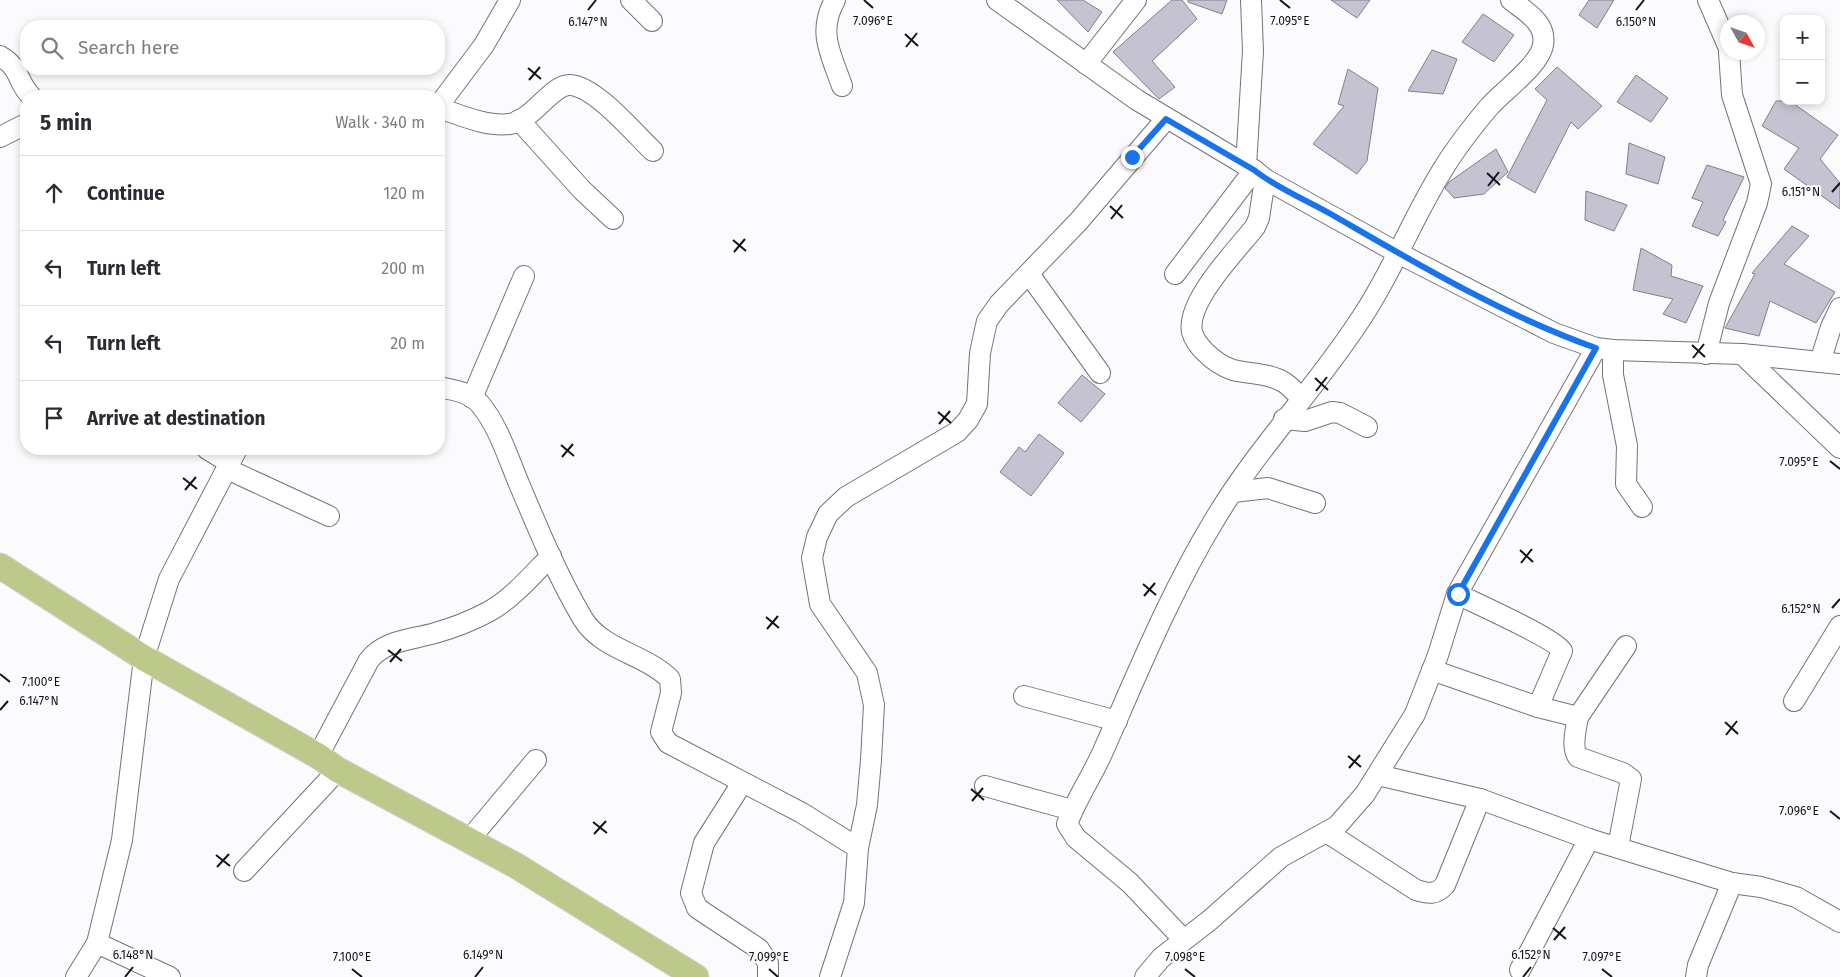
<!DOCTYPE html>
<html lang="en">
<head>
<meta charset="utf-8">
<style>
	:root { --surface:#fff; --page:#f7f7f7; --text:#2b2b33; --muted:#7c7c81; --line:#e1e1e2 }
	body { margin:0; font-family:"Fira Sans",sans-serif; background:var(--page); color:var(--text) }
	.controls { position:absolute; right:15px; top:15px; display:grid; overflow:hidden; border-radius:10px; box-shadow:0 2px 8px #0003 }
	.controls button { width:45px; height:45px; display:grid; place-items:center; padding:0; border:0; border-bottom:1px solid var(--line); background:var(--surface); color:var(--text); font:25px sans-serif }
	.compass { position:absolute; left:1720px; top:15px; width:45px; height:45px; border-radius:50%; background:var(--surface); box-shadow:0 2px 8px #0003; rotate:130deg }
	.stop { position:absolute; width:15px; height:15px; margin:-11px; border:4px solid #1a73e8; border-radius:50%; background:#fff }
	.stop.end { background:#1a73e8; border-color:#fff; box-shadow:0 1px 5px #0008 }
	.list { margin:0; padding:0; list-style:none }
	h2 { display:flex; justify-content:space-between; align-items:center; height:65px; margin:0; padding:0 20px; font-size:21px }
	h2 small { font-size:16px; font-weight:400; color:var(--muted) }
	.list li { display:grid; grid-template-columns:32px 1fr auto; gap:15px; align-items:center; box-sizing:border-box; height:75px; padding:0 20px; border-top:1px solid var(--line) }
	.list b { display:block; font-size:19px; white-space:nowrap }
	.list em { font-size:16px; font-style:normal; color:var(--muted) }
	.icon { flex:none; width:28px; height:28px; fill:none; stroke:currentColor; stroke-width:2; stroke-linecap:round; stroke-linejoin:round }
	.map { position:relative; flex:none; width:1840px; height:977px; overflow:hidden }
	.search { position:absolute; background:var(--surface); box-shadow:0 2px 8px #0003; left:20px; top:20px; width:425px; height:55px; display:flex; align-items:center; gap:12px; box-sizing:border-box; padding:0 18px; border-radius:20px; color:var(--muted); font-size:19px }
	.panel { position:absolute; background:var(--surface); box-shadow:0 2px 8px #0003; left:20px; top:90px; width:425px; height:365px; border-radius:20px }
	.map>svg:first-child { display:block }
	.building { fill:#c5c2d2; stroke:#827f8e }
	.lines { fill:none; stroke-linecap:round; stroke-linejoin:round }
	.minor-casing { stroke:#757280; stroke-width:22 }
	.major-casing { stroke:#d5d5d5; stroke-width:27 }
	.minor { stroke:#fff; stroke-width:20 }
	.major { stroke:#bdc88b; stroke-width:25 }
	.route { stroke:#1a73e8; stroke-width:6 }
	.ticks { fill:none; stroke:#141318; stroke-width:2 }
	.ticks-label { font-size:12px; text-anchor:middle; fill:#141318; stroke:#fbfafd; stroke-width:4; stroke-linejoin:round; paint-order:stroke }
</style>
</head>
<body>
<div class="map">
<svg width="1840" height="977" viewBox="0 0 1840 977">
	<rect width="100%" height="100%" fill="#fbfafd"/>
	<g class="building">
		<path d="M1057,0H1083L1102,12L1088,32Z"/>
		<path d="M1172,0H1182L1197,19L1152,61L1175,87L1159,99L1113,52Z"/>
		<path d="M1188,0H1227L1222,14L1188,2Z"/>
		<path d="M1331,0H1370L1357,18Z"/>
		<path d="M1589,0H1614L1597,28L1579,15Z"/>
		<path d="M1483,14L1514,35L1494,62L1462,42Z"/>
		<path d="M1432,50L1457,59L1443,94L1408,91Z"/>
		<path d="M1557,67L1602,106L1578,129L1571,122L1535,193L1507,177L1547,100L1535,89Z"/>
		<path d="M1348,69L1378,88L1367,161L1357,174L1313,144L1344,106L1338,104Z"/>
		<path d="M1636,75L1668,98L1651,122L1617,102Z"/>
		<path d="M1776,101H1790L1838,135L1820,159L1840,183V209L1784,169L1799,148L1762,126Z"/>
		<path d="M1629,143L1665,157L1658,184L1626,174Z"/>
		<path d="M1496,149L1508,172L1484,194L1454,198L1445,188L1449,182Z"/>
		<path d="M1707,165L1744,177L1723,220L1726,222L1718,236L1692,226L1703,202L1692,198Z"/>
		<path d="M1586,191L1627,205L1614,231L1585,220Z"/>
		<path d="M1792,226L1809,236L1784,264L1835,292L1816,323L1770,301L1759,336L1725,328L1755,274L1752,273Z"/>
		<path d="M1641,248L1672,265L1671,276L1703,286L1686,323L1663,314L1673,299L1633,290Z"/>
		<path d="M1082,375L1105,394L1081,422L1058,403Z"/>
		<path d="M1039,434L1064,453L1031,496L1000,472L1019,447L1025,452Z"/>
	</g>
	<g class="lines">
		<g class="minor-casing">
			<g id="minor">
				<path d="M631,0L652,21"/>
				<path d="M835,0C817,32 831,54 842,86"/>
				<path d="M997,0L1137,100L1254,170L1265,179L1398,253L1554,333L1596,348L1613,350L1742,354L1840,364"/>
				<path d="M1708,0L1728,46"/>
				<path d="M0,56C22,69 16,81 31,96"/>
				<path d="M1086,64L1136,0"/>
				<path d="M439,105L484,45L510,0"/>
				<path d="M439,108C460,115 487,127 510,124C533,120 552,84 570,85C595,86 635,134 653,151"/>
				<path d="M519,120L582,190L613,219"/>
				<path d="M0,137L26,124"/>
				<path d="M1246,166L1253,51L1251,0"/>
				<path d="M1265,179L1259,218L1255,227C1237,250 1186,301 1192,332C1194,339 1200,347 1205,352C1213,360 1221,366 1233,370C1249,374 1270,373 1285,383C1291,387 1296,393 1301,398"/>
				<path d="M1029,274L1100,373"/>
				<path d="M1175,274L1254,170"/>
				<path d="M1613,350V375L1627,446L1626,484L1642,507"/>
				<path d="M1706,354L1719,303L1757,203L1761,184L1732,95L1729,52"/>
				<path d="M1742,354L1840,448"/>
				<path d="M1820,362L1831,327L1840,308"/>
				<path d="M439,387C453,390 470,392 480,404C499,427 508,458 520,486C539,531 558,577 583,619C602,650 645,654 670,679L671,693L661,732L668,743L802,813L858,848"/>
				<path d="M472,398L524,276"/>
				<path d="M1284,419L1305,421L1332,412L1340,413L1367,427"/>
				<path d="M207,449L230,463"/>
				<path d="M227,469L329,516"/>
				<path d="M1233,492L1268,488L1315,503"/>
				<path d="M1457,594C1475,603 1556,639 1562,651L1538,707"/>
				<path d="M1432,670L1538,707L1578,717C1576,728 1571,748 1578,757L1623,773L1631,779L1618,847"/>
				<path d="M1024,696L1117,721"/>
				<path d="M1794,701L1840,626"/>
				<path d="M1578,717L1626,646"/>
				<path d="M318,756L369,660C385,640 411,640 435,633C453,628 471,621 488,612C512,599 532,575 551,556"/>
				<path d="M1378,775L1480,799L1589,839L1732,883L1761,887L1796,897L1840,922"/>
				<path d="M742,783L704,843L691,893L697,908L759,949L768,963V977"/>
				<path d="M985,786L1072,810"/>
				<path d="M1328,833L1416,890C1429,894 1436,895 1445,885L1480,799"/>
				<path d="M469,840L536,760"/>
				<path d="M244,871L338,770"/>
				<path d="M1183,939L1130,883L1076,838L1067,824C1077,797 1093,775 1104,749C1138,672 1171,591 1215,519C1258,447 1317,387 1362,317C1394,269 1414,214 1445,166C1458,145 1473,126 1489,107C1503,91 1540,65 1543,45C1547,23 1526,12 1511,0"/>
				<path d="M1520,970L1589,839"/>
				<path d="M76,977L97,943"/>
				<path d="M170,977L97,943L122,840L144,658L169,579L237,449"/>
				<path d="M830,977L854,903L858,848L867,805L871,760L874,705L867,673L820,604L812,558L817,537L828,514L846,497L957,432L968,420L977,404L980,353L987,321L999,304L1078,222L1166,119"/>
				<path d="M1145,977L1161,958L1210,920L1281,857L1337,826L1365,794L1415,714L1438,655L1457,594L1596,348"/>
				<path d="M1696,977L1698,965L1732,883"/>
			</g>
		</g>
		<g class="major-casing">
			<path id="major" d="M0,566L144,658L318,756L338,770L515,865L696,977"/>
		</g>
		<use href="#minor" class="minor"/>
		<use href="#major" class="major"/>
	</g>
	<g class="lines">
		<path class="route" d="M1132,157L1166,119L1254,170C1278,189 1309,201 1336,217C1419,265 1505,316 1596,348L1458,594"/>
	</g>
	<path class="ticks" d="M864,0L873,8M1280,0L1290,8M588,10L596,0M1636,10L1644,0M905,34L918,46M906,47L917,33M528,68L541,79M529,80L540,67M1487,173L1500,185M1488,186L1499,172M1832,192L1840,183M1110,206L1123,218M1111,219L1122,205M733,240L746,251M734,252L745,239M1692,345L1705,357M1693,358L1704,344M1315,378L1328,390M1316,391L1327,377M938,412L951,423M939,424L950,411M561,445L574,456M562,457L573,444M1830,461L1840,469M183,478L197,489M185,490L196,477M1520,550L1533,562M1521,563L1532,549M1143,584L1156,595M1144,596L1155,583M1832,608L1840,599M766,617L779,628M767,629L778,616M388,650L402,661M390,662L401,649M0,674L10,682M0,710L8,701M1725,722L1738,734M1726,735L1737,721M1348,756L1361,767M1349,768L1360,755M971,789L984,800M972,801L983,788M1830,811L1840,819M593,822L607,833M594,834L606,821M216,855L230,866M217,867L229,854M1553,928L1566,939M1554,940L1565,927M352,969L362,977M769,969L778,977M1185,969L1195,977M1602,969L1612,977M125,977L133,967M475,977L483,967M1523,977L1531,967"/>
	<g class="ticks-label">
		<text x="1290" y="25">7.095°E</text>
		<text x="873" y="25">7.096°E</text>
		<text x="588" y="26">6.147°N</text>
		<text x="1636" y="26">6.150°N</text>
		<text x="1801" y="196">6.151°N</text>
		<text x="1799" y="466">7.095°E</text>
		<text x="1801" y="613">6.152°N</text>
		<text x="41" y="686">7.100°E</text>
		<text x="39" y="705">6.147°N</text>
		<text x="1799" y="815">7.096°E</text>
		<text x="133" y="959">6.148°N</text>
		<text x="483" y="959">6.149°N</text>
		<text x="1531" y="959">6.152°N</text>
		<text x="352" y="961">7.100°E</text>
		<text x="769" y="961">7.099°E</text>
		<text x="1185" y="961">7.098°E</text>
		<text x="1602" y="961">7.097°E</text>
	</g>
</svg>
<div class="controls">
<button>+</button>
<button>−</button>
</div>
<svg class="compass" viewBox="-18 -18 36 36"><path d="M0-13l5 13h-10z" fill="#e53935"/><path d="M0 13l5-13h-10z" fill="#7c7c81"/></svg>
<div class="stop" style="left:1458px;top:594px"></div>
<div class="stop end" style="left:1132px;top:157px"></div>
<div class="search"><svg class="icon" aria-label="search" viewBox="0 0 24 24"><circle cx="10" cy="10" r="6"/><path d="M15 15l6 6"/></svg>Search here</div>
<section class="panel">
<h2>5 min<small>Walk · 340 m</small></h2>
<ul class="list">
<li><svg class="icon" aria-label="ahead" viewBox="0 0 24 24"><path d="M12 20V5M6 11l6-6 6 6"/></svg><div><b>Continue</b></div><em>120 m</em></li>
<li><svg class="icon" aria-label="left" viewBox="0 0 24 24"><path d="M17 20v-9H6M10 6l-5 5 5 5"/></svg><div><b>Turn left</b></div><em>200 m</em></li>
<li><svg class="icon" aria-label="left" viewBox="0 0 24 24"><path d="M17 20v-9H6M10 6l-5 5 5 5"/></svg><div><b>Turn left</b></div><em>20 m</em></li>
<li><svg class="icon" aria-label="arrive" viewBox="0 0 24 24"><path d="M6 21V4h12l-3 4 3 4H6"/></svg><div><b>Arrive at destination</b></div></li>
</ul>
</section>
</div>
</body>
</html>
